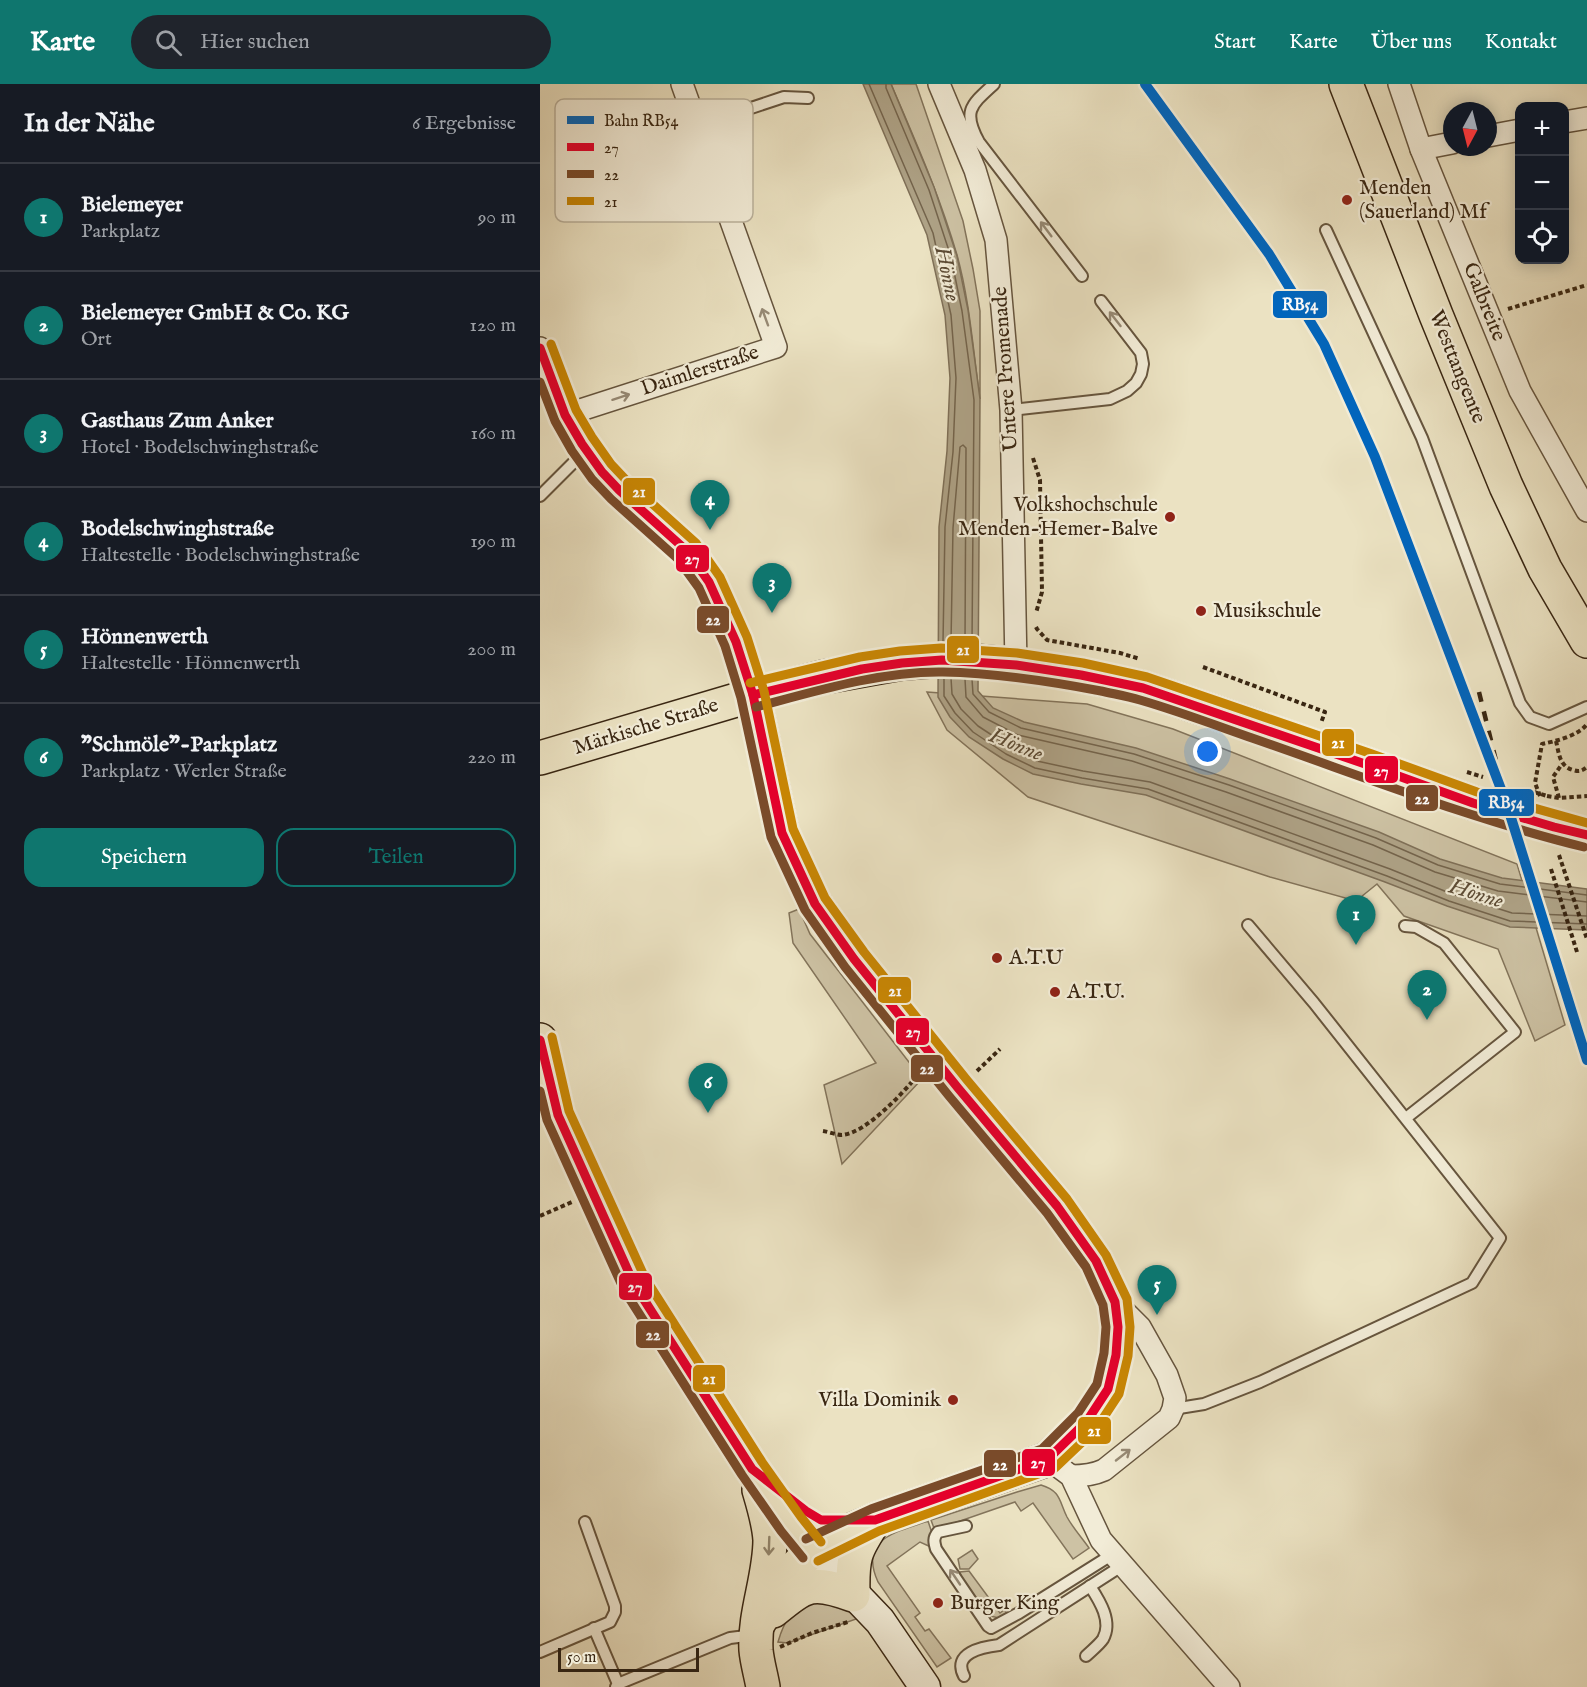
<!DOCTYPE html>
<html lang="de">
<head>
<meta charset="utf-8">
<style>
	:root { --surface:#171b24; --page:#20242c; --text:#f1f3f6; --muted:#9ea1a6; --line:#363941; --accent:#0f766e }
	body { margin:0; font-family:"IM FELL English",serif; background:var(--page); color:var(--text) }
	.controls { position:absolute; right:18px; top:18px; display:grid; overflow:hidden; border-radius:12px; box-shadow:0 3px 15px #0003 }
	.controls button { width:54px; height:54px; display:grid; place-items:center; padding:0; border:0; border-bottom:2px solid var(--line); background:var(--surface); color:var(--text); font:30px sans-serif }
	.compass { position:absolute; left:903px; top:18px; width:54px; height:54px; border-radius:50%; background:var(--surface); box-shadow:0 3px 15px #0003; rotate:187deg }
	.scale { position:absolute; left:18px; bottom:15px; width:141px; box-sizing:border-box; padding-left:6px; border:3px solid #392612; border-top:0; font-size:16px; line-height:21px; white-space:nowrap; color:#392612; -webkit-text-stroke:4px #f2ecd7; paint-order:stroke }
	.you { position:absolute; left:668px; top:668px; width:21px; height:21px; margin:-15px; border:4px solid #fff; border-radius:50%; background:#1a73e8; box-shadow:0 0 0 9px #1a73e833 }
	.badge { display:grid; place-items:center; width:39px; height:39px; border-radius:50%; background:var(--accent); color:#fff; font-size:20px; font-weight:700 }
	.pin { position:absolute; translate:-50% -50px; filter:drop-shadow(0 2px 3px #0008) }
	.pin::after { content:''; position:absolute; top:32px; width:21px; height:18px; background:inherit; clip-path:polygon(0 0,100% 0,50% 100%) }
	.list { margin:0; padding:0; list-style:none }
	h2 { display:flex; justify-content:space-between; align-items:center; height:78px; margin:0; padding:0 24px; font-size:26px }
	h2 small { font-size:20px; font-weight:400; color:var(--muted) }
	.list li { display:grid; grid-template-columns:39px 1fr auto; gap:18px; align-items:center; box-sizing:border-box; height:108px; padding:0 24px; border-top:2px solid var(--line) }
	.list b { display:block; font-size:22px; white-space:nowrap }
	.list p { margin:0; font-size:20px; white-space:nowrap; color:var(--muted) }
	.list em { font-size:20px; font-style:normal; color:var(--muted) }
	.actions { display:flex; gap:12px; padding:18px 24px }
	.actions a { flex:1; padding:14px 0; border:2px solid var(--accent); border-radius:18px; text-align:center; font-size:21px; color:var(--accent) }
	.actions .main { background:var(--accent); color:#fff }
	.icon { flex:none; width:33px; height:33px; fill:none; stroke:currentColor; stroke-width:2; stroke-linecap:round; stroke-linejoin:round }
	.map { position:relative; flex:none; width:1047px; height:1603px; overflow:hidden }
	header { display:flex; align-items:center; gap:36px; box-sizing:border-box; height:84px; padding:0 30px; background:var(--accent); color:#fff }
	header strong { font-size:28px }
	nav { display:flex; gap:33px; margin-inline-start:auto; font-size:21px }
	.search { width:420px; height:54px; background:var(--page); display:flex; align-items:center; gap:15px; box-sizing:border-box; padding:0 21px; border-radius:33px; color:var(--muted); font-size:22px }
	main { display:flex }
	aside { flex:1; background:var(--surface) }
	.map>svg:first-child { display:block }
	.green { fill:#cdc2a4; stroke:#83745b; stroke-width:1.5 }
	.water { fill:#aea286; stroke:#7f7058; stroke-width:1.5 }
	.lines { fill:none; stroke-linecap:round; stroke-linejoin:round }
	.shore { stroke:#74644c; stroke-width:1.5 }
	.service-casing { stroke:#66553e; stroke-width:14 }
	.minor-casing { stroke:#66553e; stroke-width:24 }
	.secondary-casing { stroke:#392612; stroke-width:33 }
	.primary-casing { stroke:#392612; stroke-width:36 }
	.path { stroke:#392612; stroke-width:4; stroke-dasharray:4.5 3; stroke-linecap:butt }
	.service { stroke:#f2ecd7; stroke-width:10 }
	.minor { stroke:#f2ecd7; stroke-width:21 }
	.secondary { stroke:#f2ecd7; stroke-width:30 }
	.primary { stroke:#ebe2c2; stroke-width:33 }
	.rail { stroke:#392612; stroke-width:4.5; stroke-dasharray:10 10; stroke-linecap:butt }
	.primary-bridge-casing { stroke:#392612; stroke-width:36; stroke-linecap:butt }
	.path-bridge { stroke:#392612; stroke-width:4; stroke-dasharray:4.5 3; stroke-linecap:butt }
	.primary-bridge { stroke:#ebe2c2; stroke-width:33 }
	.bus-1-casing { stroke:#f2ecd7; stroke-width:14 }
	.bus-2-casing { stroke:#f2ecd7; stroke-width:14 }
	.bus-3-casing { stroke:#f2ecd7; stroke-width:14 }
	.bus-1 { stroke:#e4002b; stroke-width:9 }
	.bus-2 { stroke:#7a4b2a; stroke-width:9 }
	.bus-3 { stroke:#c88604; stroke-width:9 }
	.rail-1-casing { stroke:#f2ecd7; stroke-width:15 }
	.rail-1 { stroke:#0065bd; stroke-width:10 }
	.oneway { stroke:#968974 }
	.oneway2 { stroke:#92846a }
	.poi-dot { fill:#8f2418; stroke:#f2ecd7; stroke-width:2 }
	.labels { text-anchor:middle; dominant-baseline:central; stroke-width:4.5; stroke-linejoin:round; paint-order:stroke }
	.poi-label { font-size:21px; fill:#392612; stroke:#f2ecd7; text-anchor:start }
	.street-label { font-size:21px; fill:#392612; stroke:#f2ecd7 }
	.water-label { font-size:22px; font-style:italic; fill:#5c4b35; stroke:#f2ecd7 }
	.key { fill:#f2ecd7; stroke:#bab19c; stroke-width:1.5 }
	.key-label { font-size:16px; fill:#392612 }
	.line-badge { stroke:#f2ecd7; stroke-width:2 }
	.badge-label { font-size:16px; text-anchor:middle; font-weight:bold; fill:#fff }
</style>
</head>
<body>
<header>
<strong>Karte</strong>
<div class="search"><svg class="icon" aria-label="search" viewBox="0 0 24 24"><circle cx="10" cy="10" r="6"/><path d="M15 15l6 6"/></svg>Hier suchen</div>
<nav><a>Start</a><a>Karte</a><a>Über uns</a><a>Kontakt</a></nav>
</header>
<main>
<aside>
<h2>In der Nähe<small>6 Ergebnisse</small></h2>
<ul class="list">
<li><span class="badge">1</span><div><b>Bielemeyer</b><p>Parkplatz</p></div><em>90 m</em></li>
<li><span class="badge">2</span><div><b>Bielemeyer GmbH &amp; Co. KG</b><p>Ort</p></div><em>120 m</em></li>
<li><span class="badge">3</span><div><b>Gasthaus Zum Anker</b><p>Hotel · Bodelschwinghstraße</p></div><em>160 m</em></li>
<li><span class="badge">4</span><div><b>Bodelschwinghstraße</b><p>Haltestelle · Bodelschwinghstraße</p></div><em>190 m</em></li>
<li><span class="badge">5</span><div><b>Hönnenwerth</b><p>Haltestelle · Hönnenwerth</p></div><em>200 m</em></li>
<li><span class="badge">6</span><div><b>&quot;Schmöle&quot;-Parkplatz</b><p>Parkplatz · Werler Straße</p></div><em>220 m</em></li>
</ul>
<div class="actions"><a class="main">Speichern</a><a>Teilen</a></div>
</aside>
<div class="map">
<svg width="1047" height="1603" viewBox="0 0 1047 1603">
	<rect width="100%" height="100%" fill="#ebe2c2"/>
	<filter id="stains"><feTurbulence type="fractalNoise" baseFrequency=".00333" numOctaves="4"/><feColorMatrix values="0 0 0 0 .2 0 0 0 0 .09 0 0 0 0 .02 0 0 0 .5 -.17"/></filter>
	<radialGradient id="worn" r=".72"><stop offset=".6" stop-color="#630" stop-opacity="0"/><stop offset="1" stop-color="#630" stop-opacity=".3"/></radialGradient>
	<g class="green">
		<path d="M351,0H376L423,137L433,185L440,227V315C433,267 430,218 417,171C400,112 375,56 351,0Z"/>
		<path d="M387,608L547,620L633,645L977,780L1025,941L995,957L958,865L864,832L837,800L816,817L730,793L488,713L407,646Z"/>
		<path d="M259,825L270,850L382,995L302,1080L284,1001L336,979L253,859L249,829Z"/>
		<path d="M501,1401C521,1407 519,1417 527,1433C533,1444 542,1454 549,1464L533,1475L493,1419L481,1427L475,1418L397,1445L395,1447L391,1436L477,1408Z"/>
		<path d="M388,1437L392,1449L391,1463L380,1458L347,1482L380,1529L375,1533L385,1547L389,1545L411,1574L397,1583L338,1498C318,1454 357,1448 388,1437Z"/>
		<path d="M432,1466L438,1475L429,1485H420L418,1475Z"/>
		<path d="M429,1487L460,1529L464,1526L468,1530L459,1534L446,1531L422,1497L420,1488Z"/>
		<path d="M278,1514L313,1528L319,1534L248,1559L238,1558C246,1530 253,1528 278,1514Z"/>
	</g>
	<path class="water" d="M323,0H351L394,103L417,172L428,226L440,315L438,607L453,624L484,638L596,664L690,695L839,748L900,775L962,794L1047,805V846L970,843L907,822L845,798L606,711L541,700L493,690L463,675L429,653L410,633L398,613L399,443L407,367L410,294L405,231L387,151Z"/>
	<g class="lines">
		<g class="shore">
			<path d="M329,0L393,149L411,231L416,294L413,368L405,443L403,558"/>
			<path d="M346,0V4L389,106L411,173L422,227L434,316L432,559"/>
			<path d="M411,558L413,444L420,363L423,361L426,364L425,559"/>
			<path d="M404,594V612L415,629L433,648L466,670L495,684L542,694L608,705L847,792L909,817L970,837L1047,840"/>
			<path d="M411,594L412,610L421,625L438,642L470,663L497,677L543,687L610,698L850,785L912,810L972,829L1047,832"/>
			<path d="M425,595L426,613L443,633L478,651L592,677L686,708L833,761L895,788L958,807L1047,818"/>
			<path d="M432,595L433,610L449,628L481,644L594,670L689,701L836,754L898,781L960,800L1047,811"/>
		</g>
		<g class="service-casing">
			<g id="service">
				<path d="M454,0C431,21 422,27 439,58L542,192"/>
				<path d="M157,42L244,13L268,14"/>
				<path d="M786,146L882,354L980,619L990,633L1009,640L1047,623"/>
				<path d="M471,326L570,315L587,307L596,299L601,290L603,280L601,269L561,217"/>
				<path d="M0,412L46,366"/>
				<path d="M865,842L876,843L904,859L975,948L866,1034"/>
				<path d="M633,1325L664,1320L720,1298L932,1199L960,1154L774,919L708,841"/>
				<path d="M426,1442L398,1448C393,1454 394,1458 396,1465L448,1542L451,1544L479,1529L573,1470"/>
				<path d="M54,1544L78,1600"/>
				<path d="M0,1568L70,1538L75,1528V1522L45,1438"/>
				<path d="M546,1572C551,1567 559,1561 563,1555C573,1537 559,1516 550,1502"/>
				<path d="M424,1592C412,1569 442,1563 459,1561L583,1481"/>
				<path d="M76,1603L78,1600L190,1554L214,1551"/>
			</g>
		</g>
		<g class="minor-casing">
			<g id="minor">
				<path d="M399,0L435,86L456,156L471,326L476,581"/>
				<path d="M859,0L881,65L980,307L1047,427"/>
				<path d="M1024,38L1047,34"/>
				<path d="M948,52L980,46"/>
				<path d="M881,65L912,59"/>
				<path d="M0,264C8,287 15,311 26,333C39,359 58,385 79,406C100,428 127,444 147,467C180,503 198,565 213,611"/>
				<path d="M25,331L236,263L142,0"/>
				<path d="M508,1375L531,1392L561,1456L689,1603"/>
				<path d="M531,1392C543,1392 553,1391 564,1386L629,1334L633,1325L635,1314L627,1291L600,1243L575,1218"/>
			</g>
		</g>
		<g class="secondary-casing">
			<path id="secondary" d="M272,1466L340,1537L385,1603"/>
		</g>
		<g class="primary-casing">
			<g id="primary">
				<path d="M806,0L896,231L966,402L1005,485L1047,557"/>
				<path d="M213,611L242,749L275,820L314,875L418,1004L517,1122L556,1177L575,1218L578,1243L576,1271L568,1305L547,1337L508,1375L335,1436L303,1450L272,1466L250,1489L218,1540"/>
				<path d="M0,674L213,611L284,593L362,579L402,576L433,577L476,581L541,591L603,604L828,681L933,719"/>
				<path d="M1014,743L1047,751"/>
				<path d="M0,956L18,1031L94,1200L212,1385L251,1440L272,1466"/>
				<path d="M219,1406C224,1423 229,1439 230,1456C230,1493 214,1529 216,1566C217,1578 221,1591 223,1603"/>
				<path d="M233,1527C266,1500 272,1496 313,1511C312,1474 314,1467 335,1436"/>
			</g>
		</g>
		<g class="path">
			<path d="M968,225L1047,201"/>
			<path d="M493,374L500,396L502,508L496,529"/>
			<path d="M496,543L497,545L507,556L580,569L600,575"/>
			<path d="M663,583L785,628L781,639"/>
			<path d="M1016,657C1019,669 1019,682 1033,686C1039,688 1042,687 1047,683"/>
			<path d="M1000,712L995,699L1002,660C1016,657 1038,652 1047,640"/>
			<path d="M1007,712L1019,714L1047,712"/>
			<path d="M1019,714L1013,693L1022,680"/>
			<path d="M1019,771L1047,855"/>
			<path d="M1011,785L1037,868"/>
			<path d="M437,987L460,965"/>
			<path d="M283,1047C289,1048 297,1051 302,1051C326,1049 362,1010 377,992"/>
			<path d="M0,1132L32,1118"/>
			<path d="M240,1563L272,1549L308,1538"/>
		</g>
		<use href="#service" class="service"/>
		<use href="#minor" class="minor"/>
		<use href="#secondary" class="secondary"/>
		<use href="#primary" class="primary"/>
		<path class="rail" d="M939,608L967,721"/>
		<g class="primary-bridge-casing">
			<path id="primary-bridge" d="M933,719L1014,743"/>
		</g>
		<g class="path-bridge">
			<path d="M927,688L943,693"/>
			<path d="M994,708L1007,712"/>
		</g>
		<use href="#primary-bridge" class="primary-bridge"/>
		<g class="bus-1-casing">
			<g id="bus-1">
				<path d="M0,264L25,331L42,360L62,388L79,406L147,467L169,498L196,558L213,611L242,749L275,820L314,875L418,1004L517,1122L556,1177L575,1218L578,1243L576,1271L568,1305L547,1337L508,1375L335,1436H281L266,1427L212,1385L94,1200L18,1031L0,956"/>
				<path d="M213,611L322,585L362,579L402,576L476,581L541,591L603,604L828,681L933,719L1014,743L1047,751"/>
			</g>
		</g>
		<g class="bus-2-casing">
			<g id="bus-2">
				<path d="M0,298L15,337L32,367L52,395L71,415L138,475L159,504L185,562L201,614L231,753L265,826L305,883L409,1012L507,1129L546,1183L563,1221L566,1243L564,1269L557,1300L538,1329L502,1365L331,1425L266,1455"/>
				<path d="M216,623C276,607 341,587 403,588C456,589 509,597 561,607C574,610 587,612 600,616C638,627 675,641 712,654C822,692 931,735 1044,763"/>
				<path d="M0,1007L7,1036L84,1206L202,1391L241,1447L263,1474"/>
			</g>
		</g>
		<g class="bus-3-casing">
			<g id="bus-3">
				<path d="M11,260L36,326L52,353L71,380L87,397L156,459L180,493L207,553L224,607L253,745L285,814L324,868L427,996L527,1115L566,1171L587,1215L590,1243L588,1272L579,1310L556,1345L515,1384L339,1447L278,1477"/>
				<path d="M210,599L320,573L360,567L401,564L477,569L543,579L607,593L832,670L937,708L1047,739"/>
				<path d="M12,953L29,1027L105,1194L222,1378L261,1433L281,1458"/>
			</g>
		</g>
		<use href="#bus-1" class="bus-1"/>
		<use href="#bus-2" class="bus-2"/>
		<use href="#bus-3" class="bus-3"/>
		<g class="rail-1-casing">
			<path id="rail-1" d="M605,0L729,170L784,260L835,373L967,721L1047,976"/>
		</g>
		<use href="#rail-1" class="rail-1"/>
	</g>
	<defs><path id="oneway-shaft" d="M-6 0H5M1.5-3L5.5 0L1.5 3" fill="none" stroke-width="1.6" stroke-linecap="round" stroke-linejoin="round" transform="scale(1.5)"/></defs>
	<g class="oneway">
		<use href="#oneway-shaft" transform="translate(506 145) rotate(-127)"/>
		<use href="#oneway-shaft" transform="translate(225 233) rotate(-110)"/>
		<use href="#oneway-shaft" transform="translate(575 235) rotate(-128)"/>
		<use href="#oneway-shaft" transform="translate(81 313) rotate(-18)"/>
		<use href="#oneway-shaft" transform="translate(583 1371) rotate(-38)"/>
		<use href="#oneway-shaft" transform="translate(415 1493) rotate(-124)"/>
	</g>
	<use class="oneway2" href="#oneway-shaft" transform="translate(229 1462) rotate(92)"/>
	<g class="poi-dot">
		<circle cx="807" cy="116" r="6"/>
		<circle cx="630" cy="433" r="6"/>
		<circle cx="661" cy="527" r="6"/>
		<circle cx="457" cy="874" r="6"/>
		<circle cx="515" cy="908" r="6"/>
		<circle cx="413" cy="1316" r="6"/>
		<circle cx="398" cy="1519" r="6"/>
	</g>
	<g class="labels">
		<g class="poi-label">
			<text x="819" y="104">Menden<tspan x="819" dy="24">(Sauerland) Mf</tspan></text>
			<text x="618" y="421" text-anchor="end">Volkshochschule<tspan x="618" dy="24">Menden-Hemer-Balve</tspan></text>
			<text x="673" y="527">Musikschule</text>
			<text x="469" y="874">A.T.U</text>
			<text x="527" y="908">A.T.U.</text>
			<text x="401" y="1316" text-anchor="end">Villa Dominik</text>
			<text x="410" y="1519">Burger King</text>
		</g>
		<g class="street-label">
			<text transform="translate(944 218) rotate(68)">Galbreite</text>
			<text transform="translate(917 283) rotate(68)">Westtangente</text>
			<text transform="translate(466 285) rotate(-94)">Untere Promenade</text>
			<text transform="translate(160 287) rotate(-18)">Daimlerstraße</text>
			<text transform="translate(106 643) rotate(-17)">Märkische Straße</text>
		</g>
		<g class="water-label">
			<text transform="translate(407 190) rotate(78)">Hönne</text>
			<text transform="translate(476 661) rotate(22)">Hönne</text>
			<text transform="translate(936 810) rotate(17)">Hönne</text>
		</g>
	</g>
	<rect x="15" y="15" width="198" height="123" rx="9" class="key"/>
	<rect x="27" y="32" width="27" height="8" fill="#0065bd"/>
	<rect x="27" y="59" width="27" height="8" fill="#e4002b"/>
	<rect x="27" y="86" width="27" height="8" fill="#7a4b2a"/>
	<rect x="27" y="113" width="27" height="8" fill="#c88604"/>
	<g class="key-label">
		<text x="64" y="42">Bahn RB54</text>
		<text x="64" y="69">27</text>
		<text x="64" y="96">22</text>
		<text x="64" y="123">21</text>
	</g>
	<g class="line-badge">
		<rect x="732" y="206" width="56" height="29" rx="6" fill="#0065bd"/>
		<rect x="82" y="393" width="34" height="29" rx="6" fill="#c88604"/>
		<rect x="135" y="460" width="35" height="29" rx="6" fill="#e4002b"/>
		<rect x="156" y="521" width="34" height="29" rx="6" fill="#7a4b2a"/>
		<rect x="406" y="551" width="34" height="29" rx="6" fill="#c88604"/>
		<rect x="781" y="644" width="34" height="29" rx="6" fill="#c88604"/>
		<rect x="824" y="671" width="35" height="29" rx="6" fill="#e4002b"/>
		<rect x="865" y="700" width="34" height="28" rx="6" fill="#7a4b2a"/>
		<rect x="938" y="704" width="57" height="29" rx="6" fill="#0065bd"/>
		<rect x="337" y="892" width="35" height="28" rx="6" fill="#c88604"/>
		<rect x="355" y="933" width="35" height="29" rx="6" fill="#e4002b"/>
		<rect x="370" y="970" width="34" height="29" rx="6" fill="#7a4b2a"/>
		<rect x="78" y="1188" width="35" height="29" rx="6" fill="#e4002b"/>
		<rect x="95" y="1236" width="35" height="29" rx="6" fill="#7a4b2a"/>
		<rect x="152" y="1280" width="34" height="29" rx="6" fill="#c88604"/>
		<rect x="537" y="1332" width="35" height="29" rx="6" fill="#c88604"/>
		<rect x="481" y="1364" width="35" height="29" rx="6" fill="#e4002b"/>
		<rect x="443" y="1365" width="34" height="29" rx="6" fill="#7a4b2a"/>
	</g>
	<g class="badge-label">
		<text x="760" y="226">RB54</text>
		<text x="99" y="413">21</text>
		<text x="152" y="480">27</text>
		<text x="173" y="541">22</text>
		<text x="423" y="571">21</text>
		<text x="798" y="664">21</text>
		<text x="841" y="692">27</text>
		<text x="882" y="720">22</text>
		<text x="966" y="724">RB54</text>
		<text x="355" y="912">21</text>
		<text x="373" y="953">27</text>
		<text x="387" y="990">22</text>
		<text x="95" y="1208">27</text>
		<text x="113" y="1256">22</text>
		<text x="169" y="1300">21</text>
		<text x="554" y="1352">21</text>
		<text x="498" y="1384">27</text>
		<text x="460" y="1386">22</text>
	</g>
	<rect width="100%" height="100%" filter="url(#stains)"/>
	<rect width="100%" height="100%" fill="url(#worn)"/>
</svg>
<div class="controls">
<button>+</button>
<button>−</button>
<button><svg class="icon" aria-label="locate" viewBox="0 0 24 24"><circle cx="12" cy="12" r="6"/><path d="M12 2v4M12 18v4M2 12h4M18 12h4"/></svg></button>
</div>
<svg class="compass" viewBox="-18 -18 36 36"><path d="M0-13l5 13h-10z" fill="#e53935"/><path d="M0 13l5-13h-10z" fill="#9ea1a6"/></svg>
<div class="scale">50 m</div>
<div class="you"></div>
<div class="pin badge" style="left:816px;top:861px">1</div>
<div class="pin badge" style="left:887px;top:936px">2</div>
<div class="pin badge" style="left:232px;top:529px">3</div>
<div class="pin badge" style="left:170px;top:446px">4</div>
<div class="pin badge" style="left:617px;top:1231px">5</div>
<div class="pin badge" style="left:168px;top:1029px">6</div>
</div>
</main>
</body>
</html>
